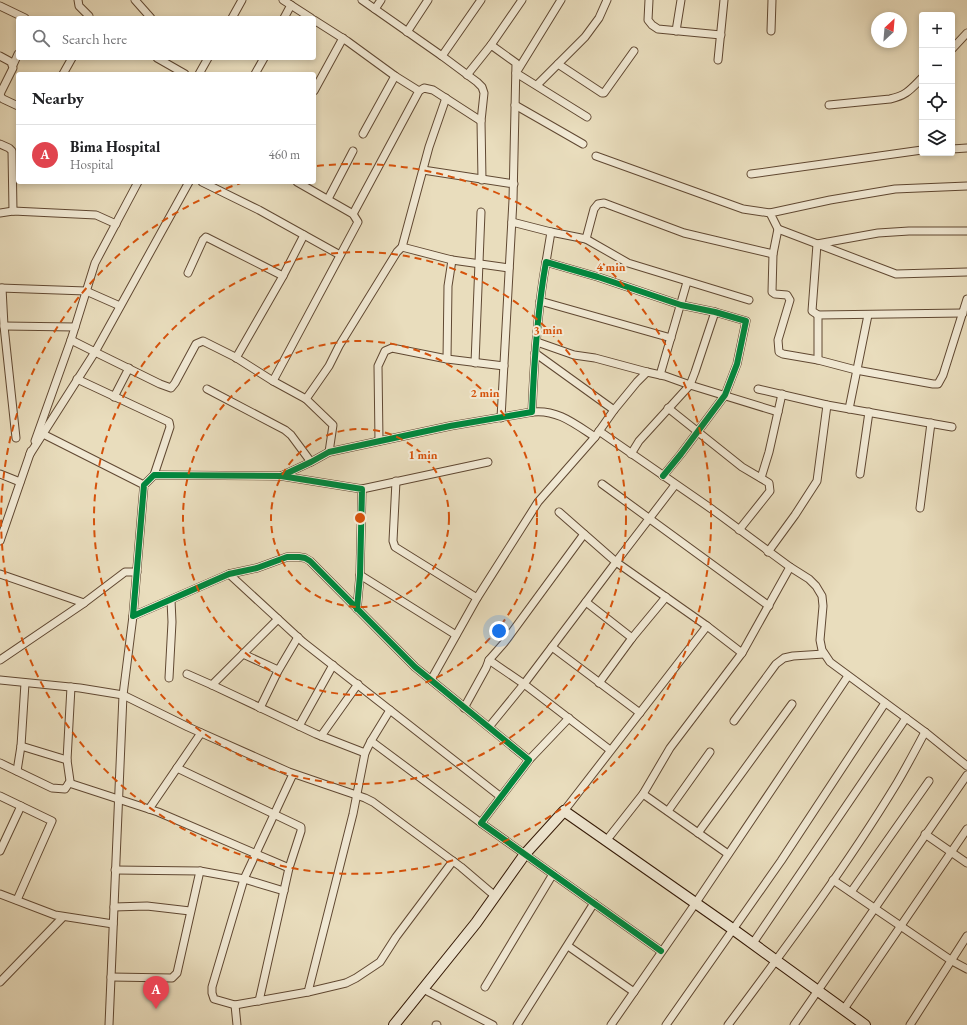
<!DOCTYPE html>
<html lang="en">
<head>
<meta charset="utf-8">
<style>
	:root { --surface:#fff; --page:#f6f6f6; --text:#202124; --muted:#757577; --line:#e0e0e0; --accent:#8f2418 }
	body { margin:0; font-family:"EB Garamond",serif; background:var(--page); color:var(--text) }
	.controls { position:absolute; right:12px; top:12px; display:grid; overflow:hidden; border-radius:4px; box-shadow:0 2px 6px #0003 }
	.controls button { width:36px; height:36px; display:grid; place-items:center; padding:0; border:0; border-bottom:1px solid var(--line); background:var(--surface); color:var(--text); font:20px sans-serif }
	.compass { position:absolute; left:871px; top:12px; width:36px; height:36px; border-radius:50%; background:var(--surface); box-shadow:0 2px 6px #0003; rotate:26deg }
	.you { position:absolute; left:499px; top:631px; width:14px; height:14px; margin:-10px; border:3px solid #fff; border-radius:50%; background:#1a73e8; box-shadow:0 0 0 6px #1a73e833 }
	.badge { display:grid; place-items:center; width:26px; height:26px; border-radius:50%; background:var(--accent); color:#fff; font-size:13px; font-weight:700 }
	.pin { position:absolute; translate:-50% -33px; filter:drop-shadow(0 1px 2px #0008) }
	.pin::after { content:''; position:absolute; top:21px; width:14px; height:12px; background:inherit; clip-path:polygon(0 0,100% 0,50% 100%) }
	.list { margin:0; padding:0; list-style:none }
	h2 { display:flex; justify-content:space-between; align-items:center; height:52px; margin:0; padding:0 16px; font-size:17px }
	h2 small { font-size:13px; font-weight:400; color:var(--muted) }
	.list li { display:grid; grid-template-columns:26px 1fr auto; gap:12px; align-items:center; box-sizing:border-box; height:60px; padding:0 16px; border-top:1px solid var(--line) }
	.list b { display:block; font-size:15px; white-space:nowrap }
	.list p { margin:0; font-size:13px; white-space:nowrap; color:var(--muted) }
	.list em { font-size:13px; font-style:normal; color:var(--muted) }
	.icon { flex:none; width:22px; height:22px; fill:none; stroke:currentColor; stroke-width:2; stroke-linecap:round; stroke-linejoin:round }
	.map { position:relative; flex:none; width:967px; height:1025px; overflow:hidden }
	.search { position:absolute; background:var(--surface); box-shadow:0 2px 6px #0003; left:16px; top:16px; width:300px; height:44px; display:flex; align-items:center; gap:10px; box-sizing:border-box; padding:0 14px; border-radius:4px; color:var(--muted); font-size:15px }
	.panel { position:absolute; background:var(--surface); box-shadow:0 2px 6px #0003; left:16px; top:72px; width:300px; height:112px; border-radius:4px }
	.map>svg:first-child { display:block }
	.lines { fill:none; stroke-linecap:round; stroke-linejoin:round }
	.street-casing { stroke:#604832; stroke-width:9 }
	.secondary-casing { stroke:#321704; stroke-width:12 }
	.street { stroke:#f1e9d4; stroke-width:7 }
	.secondary { stroke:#f1e9d4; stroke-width:10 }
	.cycleway-casing { stroke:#f1e9d4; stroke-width:8 }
	.cycleway { stroke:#00873e; stroke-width:6 }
	.ring { fill:none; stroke:#d6520b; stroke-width:2; stroke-dasharray:7 5 }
	.centre { fill:#d6520b; stroke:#f1e9d4; stroke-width:2 }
	.ring-label { font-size:12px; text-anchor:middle; font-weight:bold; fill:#d6520b; stroke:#f1e9d4; stroke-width:4; stroke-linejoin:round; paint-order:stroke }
</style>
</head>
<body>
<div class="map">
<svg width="967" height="1025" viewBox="0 0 967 1025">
	<rect width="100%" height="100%" fill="#e9ddbd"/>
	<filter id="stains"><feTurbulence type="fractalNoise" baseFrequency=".005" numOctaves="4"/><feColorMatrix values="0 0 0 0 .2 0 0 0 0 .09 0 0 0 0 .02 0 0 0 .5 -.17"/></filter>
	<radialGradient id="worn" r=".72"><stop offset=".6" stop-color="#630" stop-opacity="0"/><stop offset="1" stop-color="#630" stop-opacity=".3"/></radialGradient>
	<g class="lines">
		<g class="street-casing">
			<g id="street">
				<path d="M78,0L79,6L89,16"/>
				<path d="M135,0L151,18"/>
				<path d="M283,0L311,18"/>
				<path d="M362,0L442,56L477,82L482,87L484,93L481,121L482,180"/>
				<path d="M561,0L516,73L587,117"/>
				<path d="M649,0L648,20L652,25L658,29L721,35"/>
				<path d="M0,6L25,18"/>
				<path d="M375,9L381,0"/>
				<path d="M232,18L242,0"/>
				<path d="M284,18L291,5"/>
				<path d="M314,20L347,41L395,76L419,91"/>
				<path d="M676,31L681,0"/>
				<path d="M771,31L772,0"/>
				<path d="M407,32L428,0"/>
				<path d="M491,45L522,0"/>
				<path d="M952,49L967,33"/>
				<path d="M0,56L11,62L13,68L1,92L0,96L3,99L18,106"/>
				<path d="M442,56L481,0"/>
				<path d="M157,58L185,74"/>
				<path d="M718,60L724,0"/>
				<path d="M558,64L602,93H604L634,51"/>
				<path d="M13,65L18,54"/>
				<path d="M63,74L72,58"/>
				<path d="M199,74L208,58"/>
				<path d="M255,74L264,58"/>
				<path d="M467,75L491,45L516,63L513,200L501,418"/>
				<path d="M537,85L585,37L599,18L607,0"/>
				<path d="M314,91L343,38"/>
				<path d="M515,105L583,144"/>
				<path d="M829,105L890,99C907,95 910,90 922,78"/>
				<path d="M363,134L395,76"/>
				<path d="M0,144L9,148L12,151L13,211"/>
				<path d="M952,149L967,148"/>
				<path d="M596,156L743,209L770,213"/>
				<path d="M423,170L514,184"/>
				<path d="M751,174L922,150"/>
				<path d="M202,182L259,210L340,255"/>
				<path d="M328,199L353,151"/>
				<path d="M0,213L13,211L96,215L116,224"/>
				<path d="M353,214L419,91L424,88L433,90L481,121"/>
				<path d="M512,222L551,232"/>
				<path d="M778,229L770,213L830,200L895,189L967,186"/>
				<path d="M586,239L628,263L749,300"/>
				<path d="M402,247L452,260L509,268"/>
				<path d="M773,254L772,292L775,294L787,295L790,300L778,340L779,352L783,354L818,360L856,370L933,384H938L943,375L967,299"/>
				<path d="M546,262L551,232L586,239L594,209L598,204L604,203L684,233L773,254L778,229L896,274L967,272"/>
				<path d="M188,273L203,240L206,237L283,276"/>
				<path d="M0,288L86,291L120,306"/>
				<path d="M2,288L4,326L16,438"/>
				<path d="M540,301L671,338"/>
				<path d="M818,315L812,311L817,244L878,233L909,231H967"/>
				<path d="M4,326L75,327"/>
				<path d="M71,340L95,352L189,182"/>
				<path d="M537,342L574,355L595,358L647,372L665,376L690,385L778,412"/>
				<path d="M535,353L614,410"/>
				<path d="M236,358L283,276L304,235"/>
				<path d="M447,359L448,286L452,260"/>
				<path d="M818,360V315L963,313"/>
				<path d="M475,363L481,212"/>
				<path d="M660,375L687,282"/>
				<path d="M77,379L169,422L170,427L154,475"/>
				<path d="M273,381L306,399L333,425L329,452"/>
				<path d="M207,389L285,430L291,435L311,462"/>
				<path d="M758,389L827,405L952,427"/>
				<path d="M114,397L129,368"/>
				<path d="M306,399L329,366L339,346L397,252L402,247L429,147L446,98"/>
				<path d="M668,408L742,467L769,483L770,491L739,530"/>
				<path d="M849,409L868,315"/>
				<path d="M532,412C557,409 575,424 595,437"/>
				<path d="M599,431L713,510L790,567L809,579L816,586L822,596L823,606L820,640L822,650L830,662L925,732L967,766"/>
				<path d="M43,434L144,485"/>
				<path d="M35,441L71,340L95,263L138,182"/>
				<path d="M379,441L378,366L385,351L392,348L447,359L504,366"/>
				<path d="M30,454L95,352L160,384L171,388L175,383L196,344L203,341L235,357L273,381L358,222L353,214L297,182"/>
				<path d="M631,454L639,441L690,385L695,372L715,312"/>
				<path d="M0,474L20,482"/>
				<path d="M860,474L869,412"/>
				<path d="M281,476L311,462L329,452L450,426L532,412C534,362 537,312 546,262L598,277L681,305L715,312L746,321L737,364L725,395L681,454L663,476"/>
				<path d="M761,478L769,452L782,394"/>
				<path d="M396,481L393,541L395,547L477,598"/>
				<path d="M602,484L769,606"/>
				<path d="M675,485L616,562L707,626"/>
				<path d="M362,489L488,462"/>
				<path d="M920,508L931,423"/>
				<path d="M559,512L616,562L524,684L610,750"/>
				<path d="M0,541L31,451"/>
				<path d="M768,552L795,515L817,481L827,405"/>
				<path d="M0,574L84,603"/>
				<path d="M229,574L303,642L501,797"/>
				<path d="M360,575L456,635"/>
				<path d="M586,602L632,638"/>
				<path d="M357,609L360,575L362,489L281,476L154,475L144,485L133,616L229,574L257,568L287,557H299L305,558L310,561L415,667L529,760L481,823L661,951"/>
				<path d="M552,647L640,713"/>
				<path d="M243,654L278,670"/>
				<path d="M0,660L84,603L125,572H137"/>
				<path d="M489,660L524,684L489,727"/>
				<path d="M187,674L212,685L316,734L365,753"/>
				<path d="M169,678L172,622L171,600"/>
				<path d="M0,680L80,688L123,695L188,727L289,772L365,798L373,802L461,867L495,896"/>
				<path d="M431,680L477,598L538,502L595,437L614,410L637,382L647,372"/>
				<path d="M599,683L632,638L666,597"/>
				<path d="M212,685L278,619"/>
				<path d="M260,708L278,671L298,637"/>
				<path d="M464,708L486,668L489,660L504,643L584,534"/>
				<path d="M390,710L371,741L481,823"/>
				<path d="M734,721L776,664L784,658L793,656L824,654"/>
				<path d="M299,726L333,665"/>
				<path d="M321,736L358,684"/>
				<path d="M21,746L67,760"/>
				<path d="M529,760L569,718"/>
				<path d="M0,763L52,788L65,789L69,783L70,781L67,760L71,687"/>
				<path d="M177,768L301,827V831L289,868L259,1001"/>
				<path d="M17,771L21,746L25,683"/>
				<path d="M293,774L244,879L212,987V993L214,999L235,1005L308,992L346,983L356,978L380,962L396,937L453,861"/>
				<path d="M69,783L158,812L289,868"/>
				<path d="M643,794L728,854"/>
				<path d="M0,796L52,821L17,900"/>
				<path d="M149,809L201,733"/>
				<path d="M564,811L707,626L742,653L790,567"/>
				<path d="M668,811L710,752"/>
				<path d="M698,833L792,704"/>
				<path d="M925,834L967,863"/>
				<path d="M606,841L643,794L670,748L742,653"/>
				<path d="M0,851L21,806"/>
				<path d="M115,870L200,871L244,879L284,891"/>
				<path d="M833,880L952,961L967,969"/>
				<path d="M851,892L929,781"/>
				<path d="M0,894L55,915L113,924"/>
				<path d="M114,907L147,906L190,911"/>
				<path d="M753,943L906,718"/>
				<path d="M568,946L634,992"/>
				<path d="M111,977L172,978L177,973L200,871"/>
				<path d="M0,982L63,917"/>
				<path d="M485,987L553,874"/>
				<path d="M423,989L493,1025"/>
				<path d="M308,992L353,814L365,753L371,741"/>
				<path d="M235,1005L237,1025"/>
				<path d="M844,1009L967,829"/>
				<path d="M109,1025L123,695L133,616"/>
				<path d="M436,1025H437"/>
				<path d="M517,1025L594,903"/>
				<path d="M611,1025L695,904L848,676"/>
				<path d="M666,1025L781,861L885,703"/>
				<path d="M728,1025C787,946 846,867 897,783C907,766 916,749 925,732"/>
				<path d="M794,1025L967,775"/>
				<path d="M910,1025L967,936"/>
			</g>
		</g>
		<g class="secondary-casing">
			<path id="secondary" d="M394,1025L476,923L525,854L564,811L734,930L865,1025"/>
		</g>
		<use href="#street" class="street"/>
		<use href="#secondary" class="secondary"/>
		<g class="cycleway-casing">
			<g id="cycleway">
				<path d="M281,476L311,462L329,452L450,426L532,412C534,362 537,312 546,262L598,277L681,305L715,312L746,321L737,364L725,395L681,454L663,476"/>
				<path d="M357,609L360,575L362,489L281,476L154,475L144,485L133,616L229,574L257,568L287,557H299L305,558L310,561L415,667L529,760L481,823L661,951"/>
			</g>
		</g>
		<use href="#cycleway" class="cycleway"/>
	</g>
	<g class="ring">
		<circle cx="360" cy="518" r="89"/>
		<circle cx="360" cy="518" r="177"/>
		<circle cx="360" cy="518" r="266"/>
		<path d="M317 166A355 355 0 1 1 244 182"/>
	</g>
	<circle cx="360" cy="518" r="6" class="centre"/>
	<g class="ring-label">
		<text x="611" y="271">4 min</text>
		<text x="548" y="334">3 min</text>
		<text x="485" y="397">2 min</text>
		<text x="423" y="459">1 min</text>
	</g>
	<rect width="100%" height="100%" filter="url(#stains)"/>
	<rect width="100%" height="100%" fill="url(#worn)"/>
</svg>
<div class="controls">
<button>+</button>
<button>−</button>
<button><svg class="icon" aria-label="locate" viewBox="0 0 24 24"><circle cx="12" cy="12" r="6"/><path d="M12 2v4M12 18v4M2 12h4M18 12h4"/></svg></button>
<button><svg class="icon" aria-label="layers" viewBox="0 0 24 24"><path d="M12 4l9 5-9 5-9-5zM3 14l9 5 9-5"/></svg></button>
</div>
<svg class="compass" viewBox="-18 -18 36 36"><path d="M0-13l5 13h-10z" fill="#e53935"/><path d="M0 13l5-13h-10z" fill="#757577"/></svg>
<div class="you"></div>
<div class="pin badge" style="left:156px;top:1009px;background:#e0444e">A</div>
<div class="search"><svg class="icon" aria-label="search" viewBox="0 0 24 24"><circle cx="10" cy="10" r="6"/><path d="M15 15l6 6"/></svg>Search here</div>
<section class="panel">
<h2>Nearby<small></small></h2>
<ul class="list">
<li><span class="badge" style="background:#e0444e">A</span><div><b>Bima Hospital</b><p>Hospital</p></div><em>460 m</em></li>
</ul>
</section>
</div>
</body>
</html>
